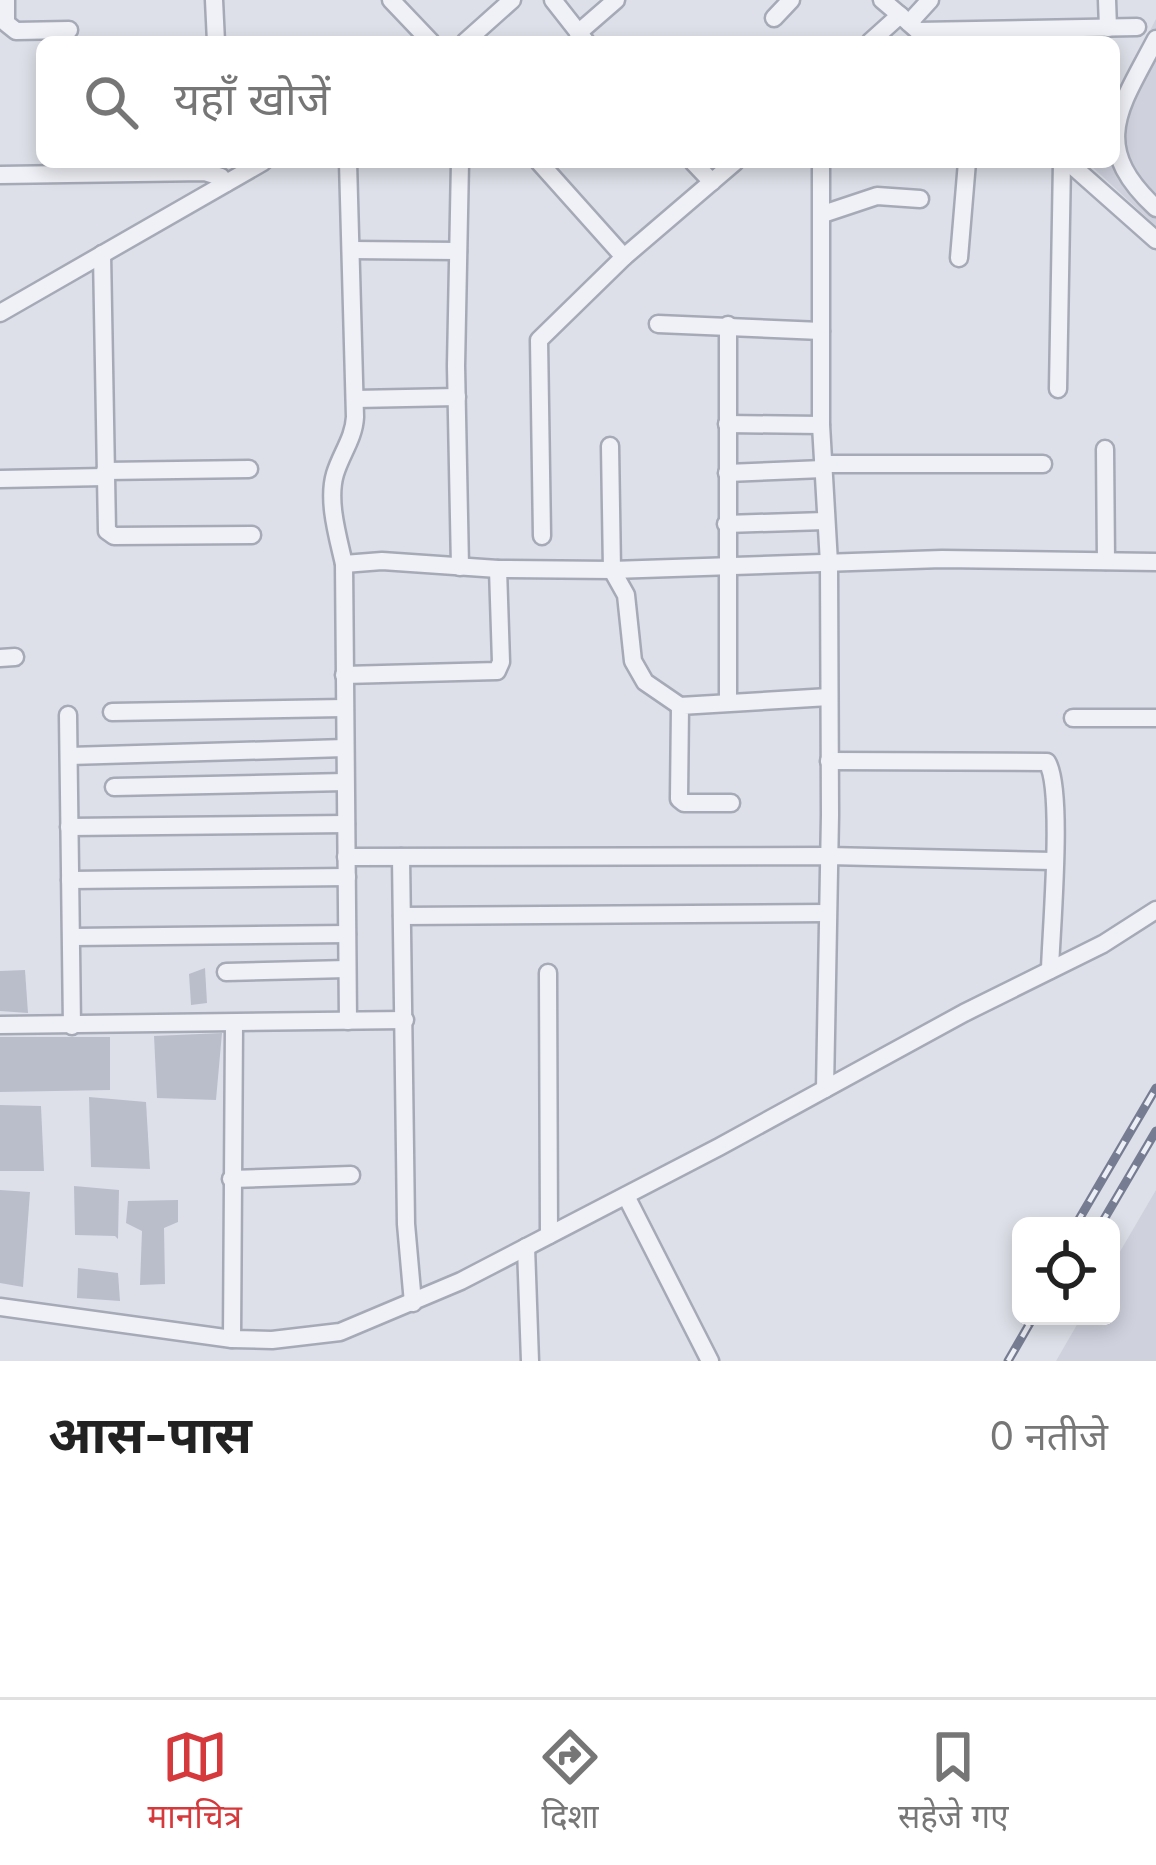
<!DOCTYPE html>
<html lang="hi">
<head>
<meta charset="utf-8">
<style>
	:root { --surface:#fff; --page:#f2f2f2; --text:#222; --muted:#767676; --line:#e0e0e0; --accent:#d6393b }
	body { margin:0; font-family:Inter,"Noto Sans Devanagari",sans-serif; background:var(--page); color:var(--text) }
	.controls { position:absolute; right:36px; bottom:36px; display:grid; overflow:hidden; border-radius:18px; box-shadow:0 6px 18px #0003 }
	.controls button { width:108px; height:108px; display:grid; place-items:center; padding:0; border:0; border-bottom:3px solid var(--line); background:var(--surface); color:var(--text); font:60px sans-serif }
	.list { margin:0; padding:0; list-style:none }
	h2 { display:flex; justify-content:space-between; align-items:center; height:156px; margin:0; padding:0 48px; font-size:51px }
	h2 small { font-size:39px; font-weight:400; color:var(--muted) }
	.icon { flex:none; width:66px; height:66px; fill:none; stroke:currentColor; stroke-width:2; stroke-linecap:round; stroke-linejoin:round }
	.map { position:relative; flex:none; width:1156px; height:1361px; overflow:hidden }
	.search { position:absolute; background:var(--surface); box-shadow:0 6px 18px #0003; left:36px; right:36px; top:36px; height:132px; display:flex; align-items:center; gap:30px; box-sizing:border-box; padding:0 42px; border-radius:18px; color:var(--muted); font-size:45px }
	.sheet { height:336px; background:var(--surface) }
	nav { display:flex; justify-content:space-around; align-items:center; box-sizing:border-box; height:168px; border-top:3px solid var(--line); background:var(--surface); font-size:33px; color:var(--muted) }
	nav a { display:grid; justify-items:center; gap:6px }
	nav .on { color:var(--accent) }
	.map>svg:first-child { display:block }
	.built { fill:#cfd2dd }
	.building { fill:#babecb }
	.lines { fill:none; stroke-linecap:round; stroke-linejoin:round }
	.minor-casing { stroke:#a6aab6; stroke-width:21 }
	.minor { stroke:#f0f1f6; stroke-width:16 }
	.rail-casing { stroke:#767d92; stroke-width:9 }
	.rail { stroke:#edeff6; stroke-width:4.5; stroke-dasharray:14; stroke-linecap:butt }
</style>
</head>
<body>
<div class="map">
<svg width="1156" height="1361" viewBox="0 0 1156 1361">
	<rect width="100%" height="100%" fill="#dde0e8"/>
	<g class="built">
		<path d="M1156,19V226L1087,162H1114V99Z"/>
		<path d="M1156,1190V1361H1056L1082,1316H1111V1267Z"/>
	</g>
	<g class="building">
		<path d="M205,968L207,1003L191,1005L189,974Z"/>
		<path d="M25,970L28,1013L0,1011V971Z"/>
		<path d="M222,1033L216,1100L157,1098L154,1036Z"/>
		<path d="M0,1037H110V1090L0,1092Z"/>
		<path d="M89,1097L146,1102L150,1169L91,1167Z"/>
		<path d="M0,1105L41,1106L44,1171H0Z"/>
		<path d="M74,1186L119,1190L118,1239L115,1236L75,1235Z"/>
		<path d="M0,1190L30,1192L23,1287L0,1283Z"/>
		<path d="M178,1200V1222L164,1228L165,1284L140,1285L142,1231L126,1223L128,1201Z"/>
		<path d="M78,1268L118,1273L120,1301L77,1298Z"/>
	</g>
	<g class="lines">
		<g class="minor-casing">
			<g id="minor">
				<path d="M6,0V23L16,31L69,30"/>
				<path d="M214,0L216,42"/>
				<path d="M391,0L431,42"/>
				<path d="M553,0L586,42"/>
				<path d="M882,0L908,22"/>
				<path d="M930,0L909,23L931,42"/>
				<path d="M1107,0L1108,28"/>
				<path d="M774,18L791,0"/>
				<path d="M918,31L1137,27"/>
				<path d="M578,33L616,0"/>
				<path d="M1156,39C1120,108 1088,145 1156,208"/>
				<path d="M465,42L512,0"/>
				<path d="M870,42L900,15"/>
				<path d="M539,162L624,257"/>
				<path d="M693,162L712,182"/>
				<path d="M821,162V425L829,563L830,815L825,1089"/>
				<path d="M1068,162L1156,240"/>
				<path d="M0,175L205,172L221,177L226,183"/>
				<path d="M823,214L877,196L920,199"/>
				<path d="M351,250L458,251"/>
				<path d="M102,254L107,531L114,536L252,535"/>
				<path d="M959,258L967,162"/>
				<path d="M0,313L263,162"/>
				<path d="M658,324L821,331"/>
				<path d="M728,325V702"/>
				<path d="M1058,389L1062,162"/>
				<path d="M355,399L457,397"/>
				<path d="M727,424L821,425"/>
				<path d="M610,446L612,570L626,595L633,661L645,682L680,706"/>
				<path d="M1105,449L1106,561"/>
				<path d="M823,464H1043"/>
				<path d="M105,471L249,469"/>
				<path d="M727,473L823,469"/>
				<path d="M0,479L105,477"/>
				<path d="M726,524L825,521"/>
				<path d="M542,536L539,340L624,257L735,162"/>
				<path d="M344,564L382,561L498,569L612,570L942,559L1156,562"/>
				<path d="M460,567L456,366L460,162"/>
				<path d="M0,658L15,657"/>
				<path d="M344,675L497,671L501,662L498,569"/>
				<path d="M112,712L344,708"/>
				<path d="M68,715L72,1026"/>
				<path d="M1073,718H1156"/>
				<path d="M69,756L345,748"/>
				<path d="M829,761L1047,762C1064,788 1051,931 1050,970"/>
				<path d="M114,787L345,782"/>
				<path d="M731,803H684L679,799L680,706L829,697"/>
				<path d="M69,827L346,824"/>
				<path d="M346,857L828,856L1053,861"/>
				<path d="M401,857L406,1224L413,1303"/>
				<path d="M70,880L347,877"/>
				<path d="M402,916L826,913"/>
				<path d="M72,937L347,934"/>
				<path d="M226,972L347,969"/>
				<path d="M548,973L549,1235"/>
				<path d="M348,1021L344,564C338,537 327,501 335,474C341,454 354,438 355,417L348,162"/>
				<path d="M0,1025L405,1020"/>
				<path d="M231,1179L351,1175"/>
				<path d="M626,1196L710,1361"/>
				<path d="M526,1247L530,1361"/>
				<path d="M0,1307L232,1339L272,1340L340,1332L461,1281L719,1147L964,1013L1103,944L1156,910"/>
				<path d="M232,1339L234,1024"/>
			</g>
		</g>
		<use href="#minor" class="minor"/>
		<g class="rail-casing">
			<g id="rail">
				<path d="M1075,1226L1156,1088"/>
				<path d="M1100,1226L1156,1131"/>
				<path d="M1008,1361L1034,1316"/>
			</g>
		</g>
		<use href="#rail" class="rail"/>
	</g>
</svg>
<div class="controls">
<button><svg class="icon" aria-label="locate" viewBox="0 0 24 24"><circle cx="12" cy="12" r="6"/><path d="M12 2v4M12 18v4M2 12h4M18 12h4"/></svg></button>
</div>
<div class="search"><svg class="icon" aria-label="search" viewBox="0 0 24 24"><circle cx="10" cy="10" r="6"/><path d="M15 15l6 6"/></svg>यहाँ खोजें</div>
</div>
<section class="sheet">
<h2>आस-पास<small>0 नतीजे</small></h2>
<ul class="list">
</ul>
</section>
<nav>
<a class="on"><svg class="icon" aria-label="map" viewBox="0 0 24 24"><path d="M3 6l6-2 6 2 6-2v14l-6 2-6-2-6 2zM9 4v14M15 6v14"/></svg>मानचित्र</a>
<a><svg class="icon" aria-label="directions" viewBox="0 0 24 24"><path d="M12 3l9 9-9 9-9-9zM9 14v-3h6M13 9l2 2-2 2"/></svg>दिशा</a>
<a><svg class="icon" aria-label="saved" viewBox="0 0 24 24"><path d="M7 4h10v16l-5-4-5 4z"/></svg>सहेजे गए</a>
</nav>
</body>
</html>
